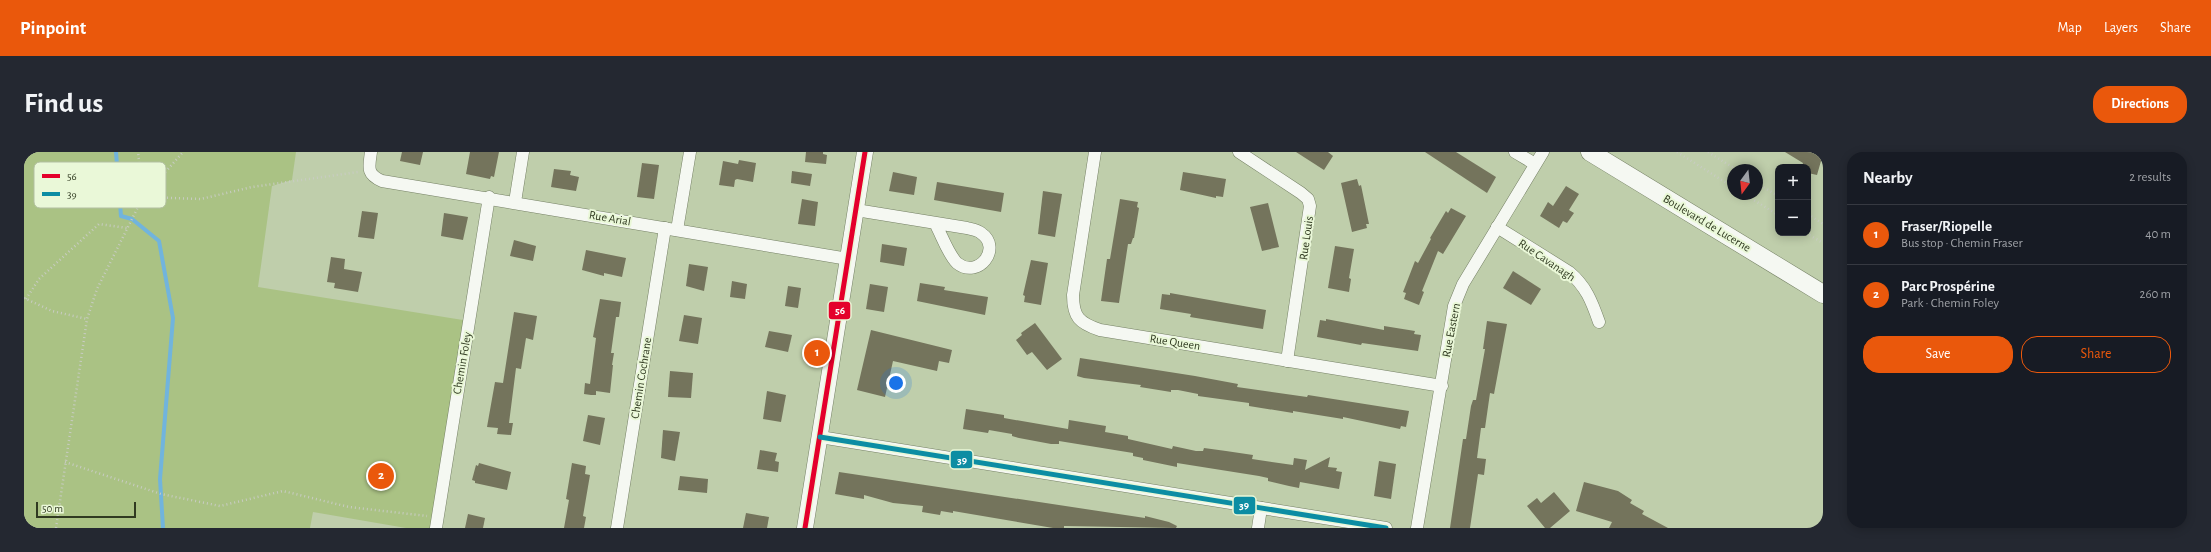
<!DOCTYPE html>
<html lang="en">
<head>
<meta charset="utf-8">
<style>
	:root { --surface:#171b24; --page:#242831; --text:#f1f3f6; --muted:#9ea1a6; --line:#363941; --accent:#ea580c }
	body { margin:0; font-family:"Alegreya Sans",sans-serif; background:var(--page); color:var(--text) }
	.controls { position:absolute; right:12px; top:12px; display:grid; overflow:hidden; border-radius:8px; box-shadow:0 2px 10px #0003 }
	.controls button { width:36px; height:36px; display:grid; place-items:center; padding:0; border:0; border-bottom:1px solid var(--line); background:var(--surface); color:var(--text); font:20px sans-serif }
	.compass { position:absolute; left:1703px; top:12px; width:36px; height:36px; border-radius:50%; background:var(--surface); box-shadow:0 2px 10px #0003; rotate:195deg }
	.scale { position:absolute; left:12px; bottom:10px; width:100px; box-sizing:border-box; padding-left:4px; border:2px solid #303a21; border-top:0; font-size:11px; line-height:14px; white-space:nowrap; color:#303a21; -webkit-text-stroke:3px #eaf8d8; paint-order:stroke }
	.you { position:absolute; left:872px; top:231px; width:14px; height:14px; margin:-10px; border:3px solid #fff; border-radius:50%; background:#1a73e8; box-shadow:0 0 0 6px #1a73e833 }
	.badge { display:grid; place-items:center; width:26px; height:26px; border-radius:50%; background:var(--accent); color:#fff; font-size:13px; font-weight:700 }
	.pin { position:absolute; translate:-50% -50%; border:2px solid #fff; box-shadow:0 1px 4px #0006 }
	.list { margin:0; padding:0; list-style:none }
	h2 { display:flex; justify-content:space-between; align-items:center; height:52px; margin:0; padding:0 16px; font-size:17px }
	h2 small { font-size:13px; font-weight:400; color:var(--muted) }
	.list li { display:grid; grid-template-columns:26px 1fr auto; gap:12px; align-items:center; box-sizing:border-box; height:60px; padding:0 16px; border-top:1px solid var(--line) }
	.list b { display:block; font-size:15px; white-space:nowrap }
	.list p { margin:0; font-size:13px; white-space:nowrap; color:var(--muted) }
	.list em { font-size:13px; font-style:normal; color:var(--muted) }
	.actions { display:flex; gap:8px; padding:12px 16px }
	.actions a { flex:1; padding:9px 0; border:1px solid var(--accent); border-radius:16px; text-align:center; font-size:14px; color:var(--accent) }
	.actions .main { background:var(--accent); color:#fff }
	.map { position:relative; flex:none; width:1799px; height:376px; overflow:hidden; border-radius:16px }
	header { display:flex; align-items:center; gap:24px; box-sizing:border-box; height:56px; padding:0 20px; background:var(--accent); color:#fff }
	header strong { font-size:19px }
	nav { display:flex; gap:22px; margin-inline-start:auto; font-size:14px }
	.intro { display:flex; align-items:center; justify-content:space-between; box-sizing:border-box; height:96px; padding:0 24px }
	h1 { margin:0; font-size:28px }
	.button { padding:10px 18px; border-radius:16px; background:var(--accent); color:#fff; font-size:14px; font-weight:700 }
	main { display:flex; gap:24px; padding:0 24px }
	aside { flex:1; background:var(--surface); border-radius:16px; box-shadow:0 2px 10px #0003 }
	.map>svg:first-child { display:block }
	.green { fill:#aac284 }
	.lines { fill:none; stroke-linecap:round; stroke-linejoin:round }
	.stream { stroke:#71b4dd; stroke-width:4 }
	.building { fill:#74745c }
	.minor-casing { stroke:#758065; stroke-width:13 }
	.tertiary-casing { stroke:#758065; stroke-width:17 }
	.secondary-casing { stroke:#758065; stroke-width:19 }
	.path { stroke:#c8ccc2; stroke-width:2.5; stroke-dasharray:1 3; stroke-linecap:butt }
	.minor { stroke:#f5f8f2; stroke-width:12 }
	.tertiary { stroke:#f5f8f2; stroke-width:16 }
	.secondary { stroke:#f5f8f2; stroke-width:18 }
	.bus-1-casing { stroke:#eaf8d8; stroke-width:8 }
	.bus-2-casing { stroke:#eaf8d8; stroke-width:8 }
	.bus-1 { stroke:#e4002b; stroke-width:5 }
	.bus-2 { stroke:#0c8da3; stroke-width:5 }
	.labels { text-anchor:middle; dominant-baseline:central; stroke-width:4; stroke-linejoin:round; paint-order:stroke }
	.street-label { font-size:12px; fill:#303a21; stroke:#eaf8d8 }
	.key { fill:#eaf8d8; stroke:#b2bfa1; stroke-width:1 }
	.key-label { font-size:11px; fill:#303a21 }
	.line-badge { stroke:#eaf8d8; stroke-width:1.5 }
	.badge-label { font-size:11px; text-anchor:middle; font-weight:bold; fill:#fff }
</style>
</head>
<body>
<header>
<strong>Pinpoint</strong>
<nav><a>Map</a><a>Layers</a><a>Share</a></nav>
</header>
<div class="intro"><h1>Find us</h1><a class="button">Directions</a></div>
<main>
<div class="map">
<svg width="1799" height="376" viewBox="0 0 1799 376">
	<rect width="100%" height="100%" fill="#bfceab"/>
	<path class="green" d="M0,0H272L268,28L248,34L234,135L445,169L412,376H382L289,360L286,376H0Z"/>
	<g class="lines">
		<path class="stream" d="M92,0L97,64L108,67L135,89L149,166L136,327L139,376"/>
	</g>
	<g class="building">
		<path d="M378,0H399L396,13L376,9Z"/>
		<path d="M446,0H475L470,25L467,24L466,27L442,22Z"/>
		<path d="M782,0H799V2L803,3L802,12L781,10Z"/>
		<path d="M1272,0H1304L1309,4L1300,18Z"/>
		<path d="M1401,0H1432L1472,25L1463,41Z"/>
		<path d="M1761,0H1791L1799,2L1793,23L1784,21V15H1778L1779,11Z"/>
		<path d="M715,8L732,11L729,30L713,27L711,28L710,35L695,33L699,9L714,12Z"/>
		<path d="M618,11L635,13L630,47L613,45Z"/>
		<path d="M530,17L547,19L546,23L555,25L552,39L527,35Z"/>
		<path d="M768,19L788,22L786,34L767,31Z"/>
		<path d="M869,20L893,25L890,43L865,39Z"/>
		<path d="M1159,20L1202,27L1199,45L1192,44V46L1156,38Z"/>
		<path d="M1333,27L1335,34L1337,33L1345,72H1342L1343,76L1328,80L1317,31Z"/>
		<path d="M913,30L980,41L977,60L910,48Z"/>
		<path d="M1542,34L1555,42L1545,58L1550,61L1543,71L1539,69L1535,76L1516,64L1524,50L1529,54Z"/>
		<path d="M1019,39L1038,42L1031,85L1014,82Z"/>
		<path d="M778,47L794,50L791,74L774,72Z"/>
		<path d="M1096,47L1114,50L1113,55L1115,56L1110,86H1109L1107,92H1104L1095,151L1077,149L1083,107H1086Z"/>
		<path d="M1244,51L1255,95L1238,99L1226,55Z"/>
		<path d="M1427,56L1442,64L1419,102L1414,99L1398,139L1400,140L1395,153L1380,147L1382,141L1379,140L1391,109L1394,111L1407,87L1406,86L1422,59L1424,61Z"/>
		<path d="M338,59L354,61L350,87L334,85Z"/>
		<path d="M420,61L444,65L439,88L417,84Z"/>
		<path d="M490,88L512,94L509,109L486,104Z"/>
		<path d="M858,92L883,96L880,114L856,110Z"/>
		<path d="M1311,94L1330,97L1325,126L1327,127L1325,140L1304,136Z"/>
		<path d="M562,98L602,106L598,125L580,121V124L558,118Z"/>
		<path d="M307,105L321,107L320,117L338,120L334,140L310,136L311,131L303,130Z"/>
		<path d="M1007,108L1024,111L1017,153L1000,150L1001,144L999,143Z"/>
		<path d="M665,112L684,115L680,139L662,134Z"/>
		<path d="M1489,119L1517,137L1507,153L1479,136Z"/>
		<path d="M708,129L723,132L721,147L706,145Z"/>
		<path d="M896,131L921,135L920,138L964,145L961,163L893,149Z"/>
		<path d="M846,132L864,135L860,160L842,157Z"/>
		<path d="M764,134L777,136L774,156L761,154Z"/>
		<path d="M1146,141L1242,158L1239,177L1166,165L1167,162L1136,157L1138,142L1146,143Z"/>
		<path d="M576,147L597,150L595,165H592L587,201H590L588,213H589L586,241L572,239V243H567L560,242L561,231L566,232L572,186L569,185Z"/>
		<path d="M490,160L513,164L509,188L502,186L497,217L492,216L485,271H489L487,283L473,282L474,276L463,275L471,230L479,231Z"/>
		<path d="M660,163L678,166L674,192L655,189Z"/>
		<path d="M1302,167L1360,178V174L1391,179L1390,182L1397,183L1394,199L1338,191L1337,193L1293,185L1296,168L1302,169Z"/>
		<path d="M1463,169L1483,172L1470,242L1466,241L1461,276H1457L1453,306L1462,307L1460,323L1454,322L1446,376H1426L1439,287H1442L1447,254L1449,248H1452L1461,197H1459Z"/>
		<path d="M1011,171L1038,207L1023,218L1008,200L1003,203L992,188L998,183L997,181Z"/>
		<path d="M847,178L928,198L925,211L915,209L913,219L869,209L861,245L833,238Z"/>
		<path d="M745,179L768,183L764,200L741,195Z"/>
		<path d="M1056,206L1171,224L1214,232L1213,235L1283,245L1284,243L1385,259L1382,275L1377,274L1376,277L1319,265V267L1269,259V261L1225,254V251L1174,244V242L1154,238H1147V240L1116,235L1117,233L1060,226L1053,224Z"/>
		<path d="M646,219L669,221L667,246L644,245Z"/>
		<path d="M743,239L762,243L757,270L739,267Z"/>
		<path d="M942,257L980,263V266L1044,277L1045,268L1082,274L1081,280L1104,284V287L1148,297L1149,294L1172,299H1179L1180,296L1202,299L1229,303L1228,307L1269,313L1270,306L1283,308L1281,318L1306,305L1304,315L1313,316L1312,319L1318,320L1315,337L1276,330L1275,336L1265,334L1244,329V326L1235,324L1153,311V315L1119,308V306L1109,304V301L1035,289V292H1027L995,286L988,284V282L965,278L964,281L939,277Z"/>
		<path d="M564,263L581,266L576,293L559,289Z"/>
		<path d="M639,278L656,280L651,309L637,306Z"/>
		<path d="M736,298L753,301L751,309L755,310L754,320L733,317Z"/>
		<path d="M1355,309L1372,312L1367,347L1350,344Z"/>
		<path d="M455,311L487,320L483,338L451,331V329L448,328L452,313L454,314Z"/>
		<path d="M548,311L562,314L561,322L566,323L559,364L562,365L560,376H540L545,348L542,347Z"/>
		<path d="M815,320L1121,366V364L1145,370L1153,374L1152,376L1040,374V376H1029L929,359V361L917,359L916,363L898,360L899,354L869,351L840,343V347L811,342Z"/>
		<path d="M656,324L684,327L683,341L654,338Z"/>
		<path d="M1560,330L1594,339L1608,348L1606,351L1620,359L1618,362L1644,376H1585L1588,370L1552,359Z"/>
		<path d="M1530,340L1546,359L1526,376H1521L1503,354L1513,346L1517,351Z"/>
		<path d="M722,361L745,365L743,376H719Z"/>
		<path d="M444,362L461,366L459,376H441Z"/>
	</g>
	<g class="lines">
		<g class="minor-casing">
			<g id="minor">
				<path d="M347,0C345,15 342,22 358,29L824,107"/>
				<path d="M1071,0L1049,143C1049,165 1055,171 1076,178L1418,234"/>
				<path d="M1215,0L1277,41L1284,47L1286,54L1263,209"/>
				<path d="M1491,0L1511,12"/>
				<path d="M491,50L499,0"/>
				<path d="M832,58L943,76C947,77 954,78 957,81C979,96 954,128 933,111C924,102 918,84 912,73"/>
				<path d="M1473,75L1545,120C1562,134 1568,150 1575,170"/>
				<path d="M653,78L666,0"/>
				<path d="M796,285L1362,376"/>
				<path d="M412,376L465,45"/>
				<path d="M593,376L641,76"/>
				<path d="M1234,376L1237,356"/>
				<path d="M1393,376L1430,154L1439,132L1519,0"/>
			</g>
		</g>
		<g class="tertiary-casing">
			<path id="tertiary" d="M781,376L841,0"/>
		</g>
		<g class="secondary-casing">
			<path id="secondary" d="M1566,0L1799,142"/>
		</g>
		<g class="path">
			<path d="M1653,0L1709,35"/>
			<path d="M1684,0L1713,18"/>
			<path d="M1733,31L1754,44"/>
			<path d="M1720,42L1754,63"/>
			<path d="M120,44L159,0"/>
			<path d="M119,45L177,47L228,35L334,20"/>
			<path d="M1784,62L1799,72"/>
			<path d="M1782,81L1799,91"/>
			<path d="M0,146L28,159L63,167"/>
			<path d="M2,147L15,127L75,72L103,76"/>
			<path d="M41,310L137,342L196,354L259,339L325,355L403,364"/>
			<path d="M32,376L63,167L73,137L119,45L114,0"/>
		</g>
		<use href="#minor" class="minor"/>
		<use href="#tertiary" class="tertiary"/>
		<use href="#secondary" class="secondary"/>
		<g class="bus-1-casing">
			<path id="bus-1" d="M781,376L841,0"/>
		</g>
		<g class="bus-2-casing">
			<path id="bus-2" d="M796,285L1362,376"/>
		</g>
		<use href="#bus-1" class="bus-1"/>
		<use href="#bus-2" class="bus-2"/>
	</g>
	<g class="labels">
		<g class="street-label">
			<text transform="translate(586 66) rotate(10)">Rue Arial</text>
			<text transform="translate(1683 71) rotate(31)">Boulevard de Lucerne</text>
			<text transform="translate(1282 86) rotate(-82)">Rue Louis</text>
			<text transform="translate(1523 108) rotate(34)">Rue Cavanagh</text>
			<text transform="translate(1427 178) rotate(-79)">Rue Eastern</text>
			<text transform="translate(1151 190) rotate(9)">Rue Queen</text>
			<text transform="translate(438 211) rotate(-80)">Chemin Foley</text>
			<text transform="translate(617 226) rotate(-81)">Chemin Cochrane</text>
		</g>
	</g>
	<rect x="10" y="10" width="132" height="46" rx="6" class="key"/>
	<rect x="18" y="22" width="18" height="4" fill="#e4002b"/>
	<rect x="18" y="40" width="18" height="4" fill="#0c8da3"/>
	<g class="key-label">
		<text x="43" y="28">56</text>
		<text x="43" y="46">39</text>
	</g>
	<g class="line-badge">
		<rect x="804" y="149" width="23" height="19" rx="4" fill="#e4002b"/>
		<rect x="926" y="298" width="23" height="19" rx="4" fill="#0c8da3"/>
		<rect x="1209" y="344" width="23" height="19" rx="4" fill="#0c8da3"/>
	</g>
	<g class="badge-label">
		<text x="816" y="162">56</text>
		<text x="938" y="312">39</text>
		<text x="1220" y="357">39</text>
	</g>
</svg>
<div class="controls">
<button>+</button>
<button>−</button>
</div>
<svg class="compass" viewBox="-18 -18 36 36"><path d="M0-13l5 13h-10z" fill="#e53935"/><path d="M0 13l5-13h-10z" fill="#9ea1a6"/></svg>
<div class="scale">50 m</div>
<div class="you"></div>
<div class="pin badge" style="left:793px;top:201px">1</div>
<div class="pin badge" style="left:357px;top:324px">2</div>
</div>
<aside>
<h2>Nearby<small>2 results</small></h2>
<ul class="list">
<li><span class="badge">1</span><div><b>Fraser/Riopelle</b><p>Bus stop · Chemin Fraser</p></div><em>40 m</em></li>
<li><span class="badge">2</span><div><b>Parc Prospérine</b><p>Park · Chemin Foley</p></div><em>260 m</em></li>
</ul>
<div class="actions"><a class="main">Save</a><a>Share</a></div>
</aside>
</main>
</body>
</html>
